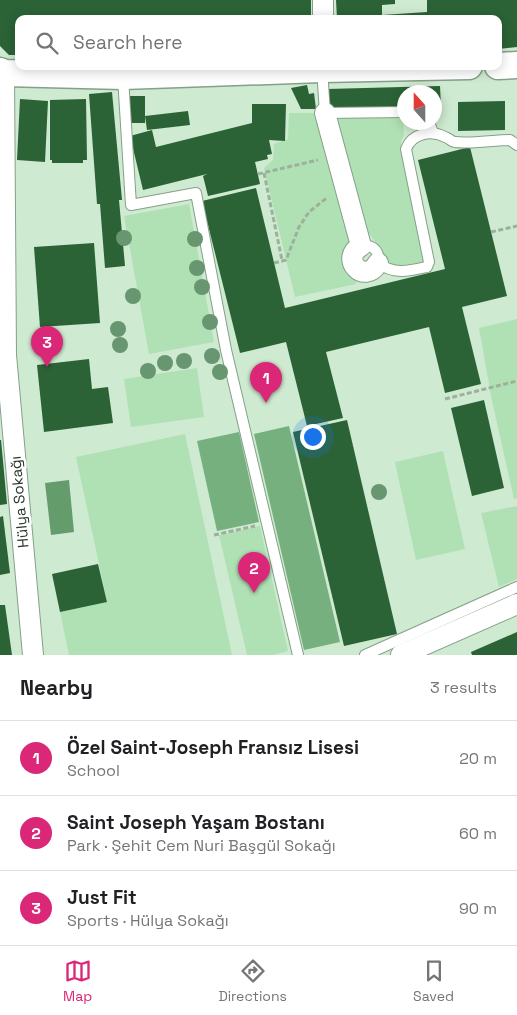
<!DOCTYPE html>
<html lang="en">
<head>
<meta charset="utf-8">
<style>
	:root { --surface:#fff; --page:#f2f2f2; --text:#202124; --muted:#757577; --line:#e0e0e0; --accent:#db2777 }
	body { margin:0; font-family:"Space Grotesk",sans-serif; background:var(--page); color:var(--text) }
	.compass { position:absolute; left:397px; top:85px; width:45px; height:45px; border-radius:50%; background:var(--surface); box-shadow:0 2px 12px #0003; rotate:339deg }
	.you { position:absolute; left:312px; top:436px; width:18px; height:18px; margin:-12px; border:4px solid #fff; border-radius:50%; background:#1a73e8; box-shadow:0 0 0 8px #1a73e833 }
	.badge { display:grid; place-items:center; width:32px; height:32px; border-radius:50%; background:var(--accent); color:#fff; font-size:16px; font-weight:700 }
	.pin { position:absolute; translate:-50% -41px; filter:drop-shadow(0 1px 2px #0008) }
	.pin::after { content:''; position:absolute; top:26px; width:18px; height:15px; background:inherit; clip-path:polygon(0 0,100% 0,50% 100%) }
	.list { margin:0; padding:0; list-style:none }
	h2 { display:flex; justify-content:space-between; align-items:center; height:65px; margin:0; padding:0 20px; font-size:21px }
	h2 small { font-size:16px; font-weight:400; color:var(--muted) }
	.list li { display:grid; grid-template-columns:32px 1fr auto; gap:15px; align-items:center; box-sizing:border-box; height:75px; padding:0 20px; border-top:1px solid var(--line) }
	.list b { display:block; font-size:19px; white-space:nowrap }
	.list p { margin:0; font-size:16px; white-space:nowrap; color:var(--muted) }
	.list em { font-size:16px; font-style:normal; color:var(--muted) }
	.icon { flex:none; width:28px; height:28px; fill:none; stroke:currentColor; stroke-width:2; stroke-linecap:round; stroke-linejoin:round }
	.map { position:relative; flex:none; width:517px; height:655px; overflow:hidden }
	.search { position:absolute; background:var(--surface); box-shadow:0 2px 12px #0003; left:15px; right:15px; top:15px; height:55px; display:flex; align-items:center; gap:12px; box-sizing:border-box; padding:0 18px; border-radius:10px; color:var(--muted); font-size:19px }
	.sheet { height:290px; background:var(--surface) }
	nav { display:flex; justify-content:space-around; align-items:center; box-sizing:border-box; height:70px; border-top:1px solid var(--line); background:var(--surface); font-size:14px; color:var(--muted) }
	nav a { display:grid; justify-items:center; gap:2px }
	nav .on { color:var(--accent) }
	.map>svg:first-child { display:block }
	.green { fill:#b0e1b5 }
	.forest { fill:#76b07e }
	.water { fill:#649c6c }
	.building { fill:#2b6336 }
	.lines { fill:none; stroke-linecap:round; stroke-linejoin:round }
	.service-casing { stroke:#85a088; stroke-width:12 }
	.minor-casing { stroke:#85a088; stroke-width:22 }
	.tertiary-casing { stroke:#85a088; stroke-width:29 }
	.path { stroke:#9bb19c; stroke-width:3; stroke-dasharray:5 2.5; stroke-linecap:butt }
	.service { stroke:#fff; stroke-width:10 }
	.minor { stroke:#fff; stroke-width:20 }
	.tertiary { stroke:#fff; stroke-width:26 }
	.tree { fill:#679670 }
	.labels { text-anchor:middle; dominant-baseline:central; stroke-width:5; stroke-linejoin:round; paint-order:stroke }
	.street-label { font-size:15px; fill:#2b362c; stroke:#fff }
</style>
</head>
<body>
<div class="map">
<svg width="517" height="655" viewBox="0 0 517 655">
	<rect width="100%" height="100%" fill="#ceead0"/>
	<g class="green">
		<path d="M289,113H320L352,232L344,257L356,273V284L295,297L264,168L273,160L274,144L288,139Z"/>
		<path d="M403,115L404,135L401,142L424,262L395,266L384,261C379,246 373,236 361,226L331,118Z"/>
		<path d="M189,204L214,342L149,354L124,216Z"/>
		<path d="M517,319V498L514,499L492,401L479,328Z"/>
		<path d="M197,368L204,417L131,427L124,379Z"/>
		<path d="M185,434L232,655H69L60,612L107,601L76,457Z"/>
		<path d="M443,451L465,549L416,560L395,462Z"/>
		<path d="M517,506V579L499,587L481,513Z"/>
		<path d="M260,526L288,651L273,655H247L219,535Z"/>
	</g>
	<g class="forest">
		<path d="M289,426L340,642L304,650L254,434Z"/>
		<path d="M239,432L259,522L217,531L197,441Z"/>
	</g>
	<path class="water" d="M69,480L74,532L51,535L45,483Z"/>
	<g class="building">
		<path d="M0,0H311V19H19V55H9L0,46Z"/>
		<path d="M336,0H395V4L382,5V15L427,12V0H517V47L498,49V19H337Z"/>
		<path d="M307,85L309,94L314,93L316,109H301L291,88Z"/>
		<path d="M440,86L441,106L434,107V92H404V107L328,110L327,89Z"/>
		<path d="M112,92L122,200H119L125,266L105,268L100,204H97L89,94Z"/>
		<path d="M129,96H145V116L188,111L190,125L147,130L145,116V123H130Z"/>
		<path d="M20,99L48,101L45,162L17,160Z"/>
		<path d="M86,99L87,160H83V163H52V160H50V100Z"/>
		<path d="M505,101V130L458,131V102Z"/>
		<path d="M252,104H286L285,141L269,140L272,154L267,155L268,159L255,162L260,184L208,196L203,176L207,174L143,190L130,136L152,130L156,147L252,123Z"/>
		<path d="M470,147L507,296L462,307L481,384L445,393L429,327L326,352L343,418L307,426L286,342L240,353L202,201L256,188L285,308L445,269L418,160Z"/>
		<path d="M94,243L100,323L40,327L34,247Z"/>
		<path d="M89,359L92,389L108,387L113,423L44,432L37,365Z"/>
		<path d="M484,400L504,488L472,496L451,408Z"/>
		<path d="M347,420L397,634L344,646L293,432Z"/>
		<path d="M0,440H1L7,504L0,505Z"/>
		<path d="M3,516L10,573L0,575V517Z"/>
		<path d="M98,564L107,602L60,612L52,574Z"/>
		<path d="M0,605H5L12,655H0Z"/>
		<path d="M517,632V655H472L471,652Z"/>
	</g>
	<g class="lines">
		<g class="service-casing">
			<g id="service">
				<path d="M322,69L325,113L404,112"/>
				<path d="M123,77L131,205L196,193L226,350L298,655"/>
				<path d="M429,122L433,133"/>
				<path d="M361,246C373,244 380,251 378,263C394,275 409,271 427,267L429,262L406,149C412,133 431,130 445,137C449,138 452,142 455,142C471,144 494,140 510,140L517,145"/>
				<path d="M365,655L517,587"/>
			</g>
		</g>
		<g class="minor-casing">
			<g id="minor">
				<path d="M323,19V0"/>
				<path d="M4,73L6,355L33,655"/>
				<path d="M325,113L361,246C339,258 364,286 378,263"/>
				<path d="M401,655L517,604"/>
			</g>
		</g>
		<g class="tertiary-casing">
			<g id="tertiary">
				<path d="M498,66L517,65"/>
				<path d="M0,71L4,73L123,76L322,69L469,66"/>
			</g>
		</g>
		<g class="path">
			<path d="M264,173L282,260"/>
			<path d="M258,174L318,160"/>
			<path d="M491,232L517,226"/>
			<path d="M274,263L286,260L299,227L309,212L328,197"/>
			<path d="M445,399L517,381"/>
			<path d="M214,535L255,526"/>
		</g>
		<use href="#service" class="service"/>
		<use href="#minor" class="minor"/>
		<use href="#tertiary" class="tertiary"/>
	</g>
	<g class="tree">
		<circle cx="124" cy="238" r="8"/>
		<circle cx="195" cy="239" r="8"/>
		<circle cx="197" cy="268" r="8"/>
		<circle cx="202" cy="287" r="8"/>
		<circle cx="133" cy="296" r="8"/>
		<circle cx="210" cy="322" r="8"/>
		<circle cx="118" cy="329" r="8"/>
		<circle cx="120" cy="345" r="8"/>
		<circle cx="212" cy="356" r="8"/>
		<circle cx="184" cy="361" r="8"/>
		<circle cx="165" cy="363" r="8"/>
		<circle cx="148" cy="371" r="8"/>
		<circle cx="220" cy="372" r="8"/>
		<circle cx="379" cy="492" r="8"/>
	</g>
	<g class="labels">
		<g class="street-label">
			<text transform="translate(19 502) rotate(-95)">Hülya Sokağı</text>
		</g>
	</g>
</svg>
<svg class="compass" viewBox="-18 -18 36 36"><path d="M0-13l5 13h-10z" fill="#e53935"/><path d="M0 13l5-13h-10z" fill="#757577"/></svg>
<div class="you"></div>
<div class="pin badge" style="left:266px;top:403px">1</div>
<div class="pin badge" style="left:254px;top:593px">2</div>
<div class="pin badge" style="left:47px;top:367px">3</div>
<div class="search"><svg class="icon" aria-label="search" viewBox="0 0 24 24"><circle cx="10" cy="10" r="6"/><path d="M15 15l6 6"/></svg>Search here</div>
</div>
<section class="sheet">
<h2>Nearby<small>3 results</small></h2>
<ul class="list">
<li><span class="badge">1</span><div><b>Özel Saint-Joseph Fransız Lisesi</b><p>School</p></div><em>20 m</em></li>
<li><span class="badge">2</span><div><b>Saint Joseph Yaşam Bostanı</b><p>Park · Şehit Cem Nuri Başgül Sokağı</p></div><em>60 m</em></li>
<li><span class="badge">3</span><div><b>Just Fit</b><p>Sports · Hülya Sokağı</p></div><em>90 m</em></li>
</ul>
</section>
<nav>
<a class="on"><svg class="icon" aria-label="map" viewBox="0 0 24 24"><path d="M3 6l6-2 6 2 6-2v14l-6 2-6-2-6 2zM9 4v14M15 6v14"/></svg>Map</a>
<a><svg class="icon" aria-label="directions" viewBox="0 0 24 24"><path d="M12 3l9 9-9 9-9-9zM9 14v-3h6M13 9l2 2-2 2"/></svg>Directions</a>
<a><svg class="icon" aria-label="saved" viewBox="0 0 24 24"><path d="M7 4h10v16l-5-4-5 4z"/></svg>Saved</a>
</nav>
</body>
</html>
